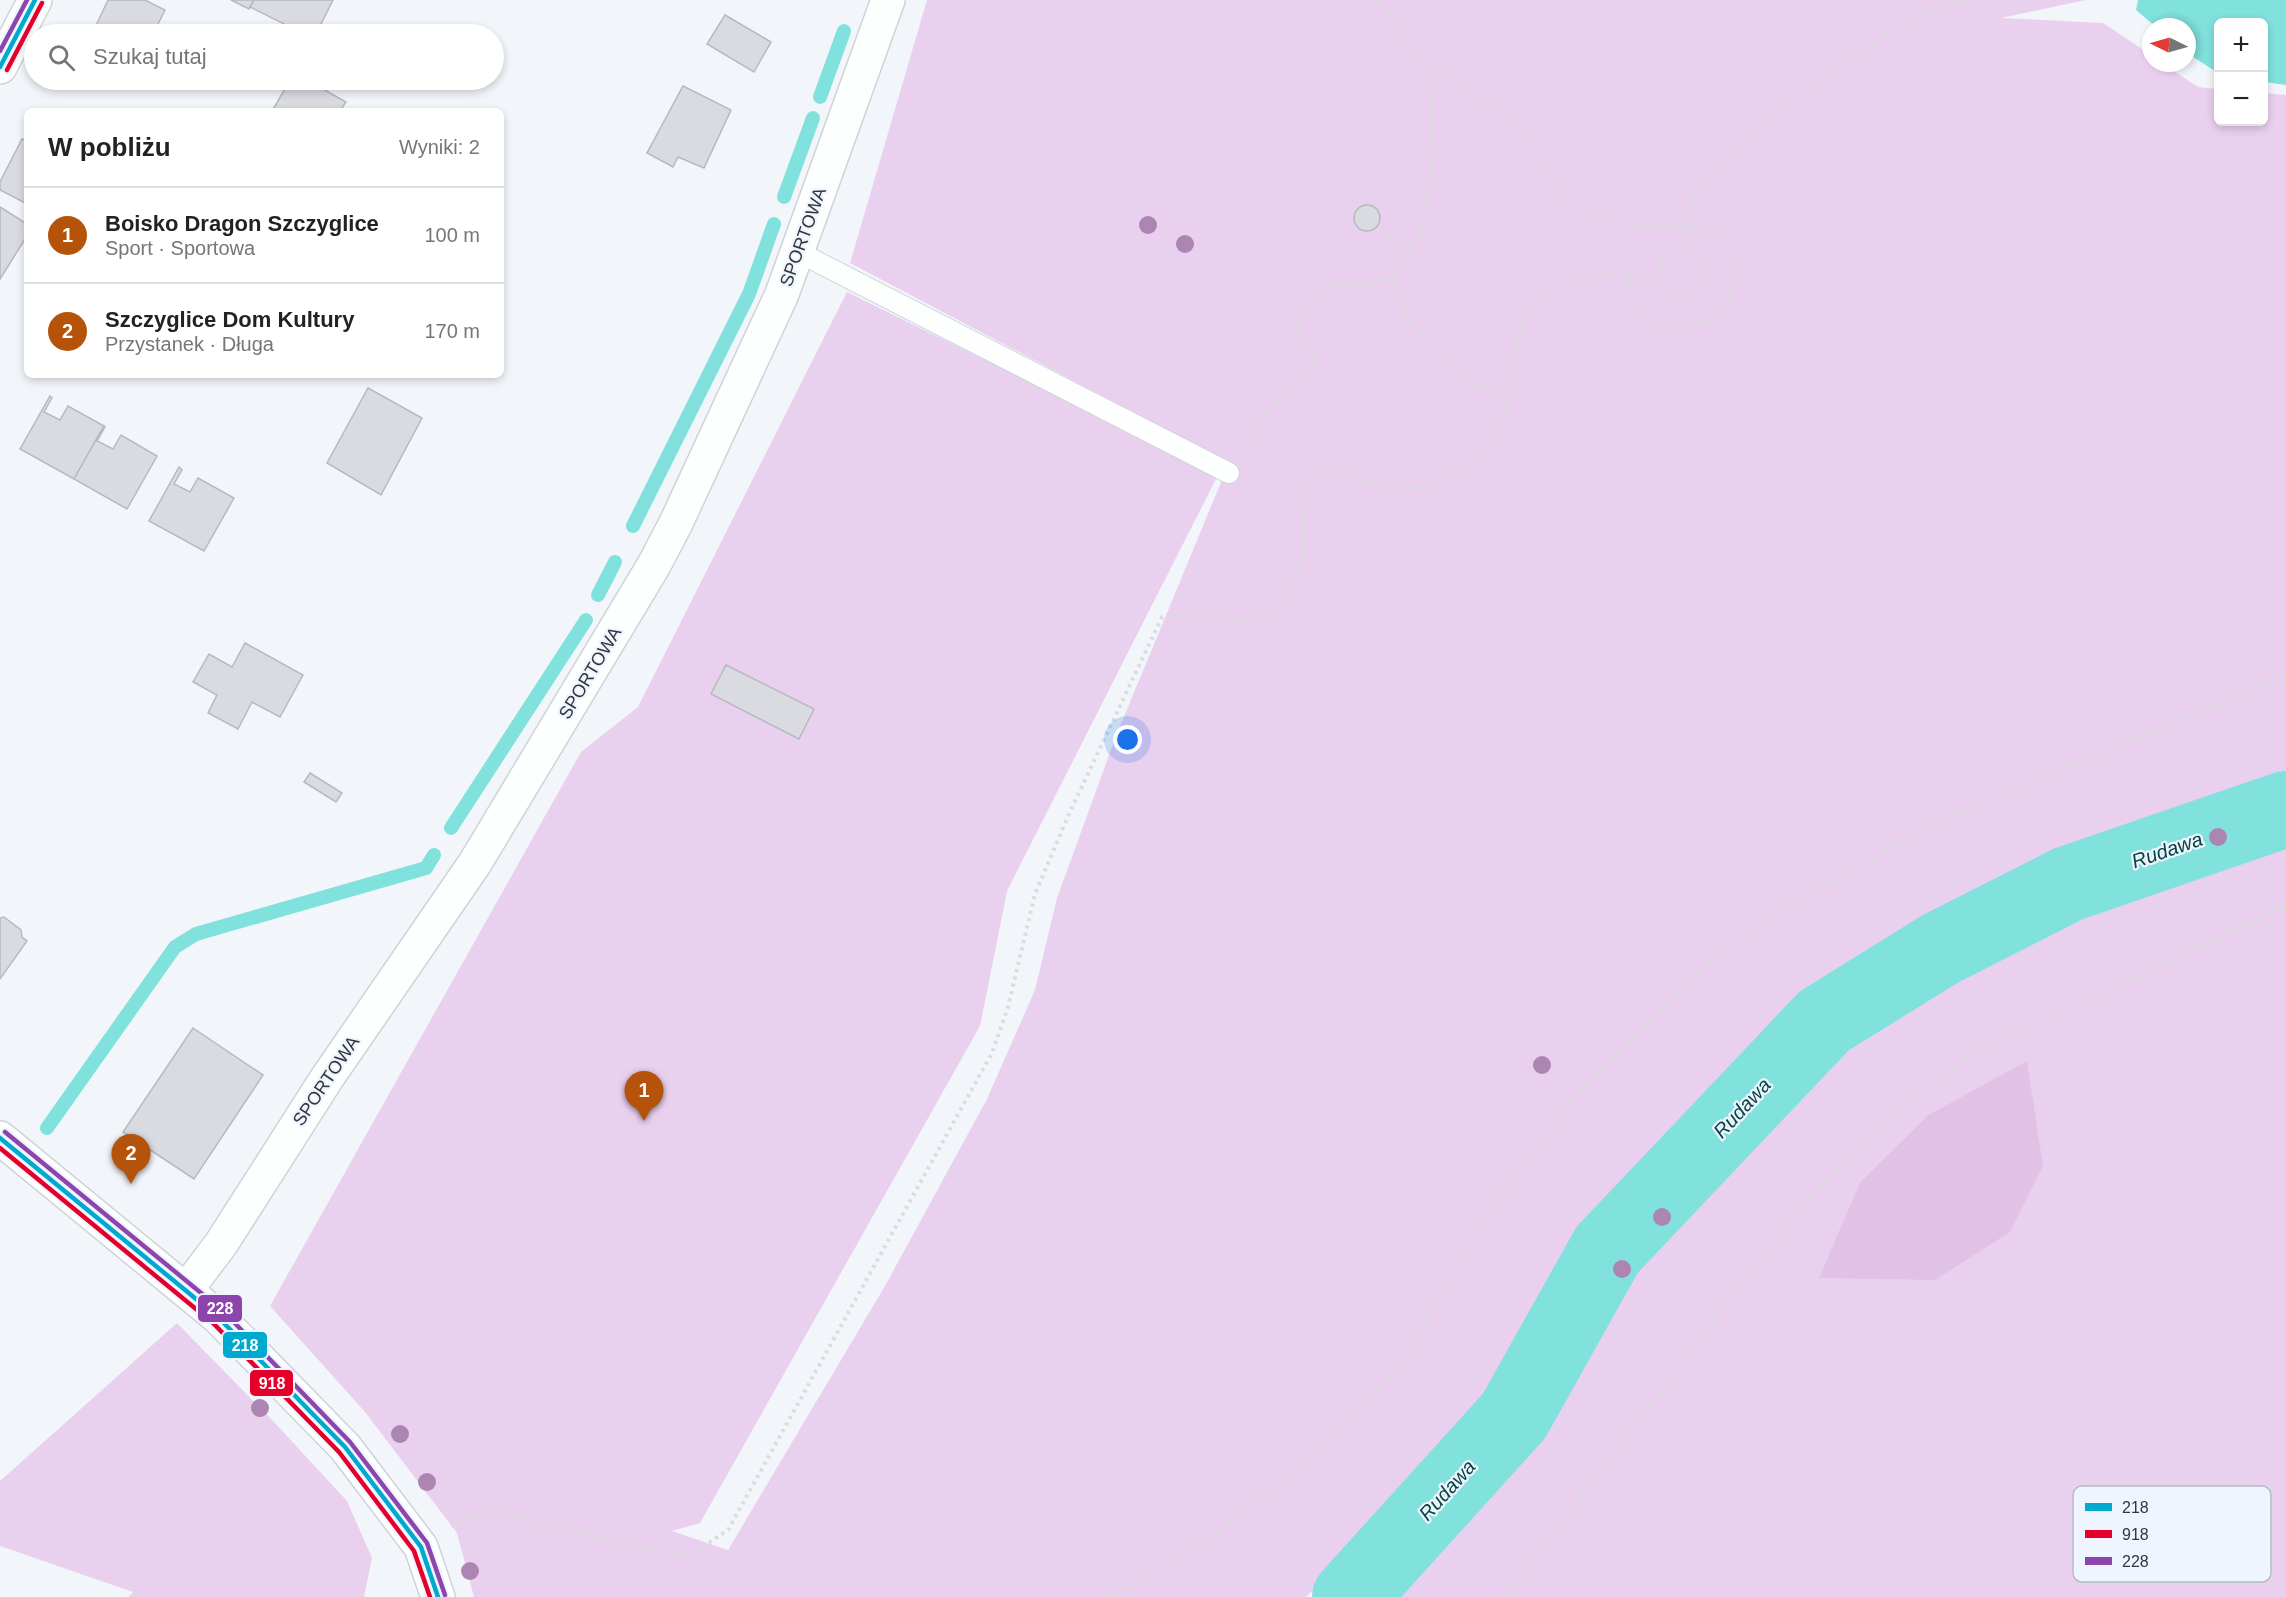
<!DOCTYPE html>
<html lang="pl">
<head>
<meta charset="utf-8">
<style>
	:root { --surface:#fff; --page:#f6f6f6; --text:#222; --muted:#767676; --line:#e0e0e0; --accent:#b45309 }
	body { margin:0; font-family:Arial,sans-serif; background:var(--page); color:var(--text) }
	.controls { position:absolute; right:18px; top:18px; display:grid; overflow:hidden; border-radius:9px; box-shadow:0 3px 9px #0003 }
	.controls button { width:54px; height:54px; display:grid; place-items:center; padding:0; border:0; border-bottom:2px solid var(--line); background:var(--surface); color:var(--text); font:30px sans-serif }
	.compass { position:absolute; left:2142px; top:18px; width:54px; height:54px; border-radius:50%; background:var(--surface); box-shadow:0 3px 9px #0003; rotate:275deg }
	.you { position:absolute; left:1128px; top:740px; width:21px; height:21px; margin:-15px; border:4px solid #fff; border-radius:50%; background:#1a73e8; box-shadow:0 0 0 9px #1a73e833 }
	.badge { display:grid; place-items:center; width:39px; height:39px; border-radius:50%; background:var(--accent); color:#fff; font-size:20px; font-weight:700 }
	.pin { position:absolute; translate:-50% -50px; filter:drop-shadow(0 2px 3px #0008) }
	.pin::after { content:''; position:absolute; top:32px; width:21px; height:18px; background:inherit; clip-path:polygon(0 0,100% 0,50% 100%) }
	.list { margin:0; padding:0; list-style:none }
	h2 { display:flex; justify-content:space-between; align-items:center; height:78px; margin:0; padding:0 24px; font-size:26px }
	h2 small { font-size:20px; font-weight:400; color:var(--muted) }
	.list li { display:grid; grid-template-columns:39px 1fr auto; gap:18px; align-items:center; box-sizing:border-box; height:96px; padding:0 24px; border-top:2px solid var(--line) }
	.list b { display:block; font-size:22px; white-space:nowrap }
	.list p { margin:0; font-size:20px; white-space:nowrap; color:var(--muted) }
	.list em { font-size:20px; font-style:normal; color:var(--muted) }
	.icon { flex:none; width:33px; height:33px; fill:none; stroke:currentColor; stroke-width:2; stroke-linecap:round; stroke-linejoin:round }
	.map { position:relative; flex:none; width:2286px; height:1597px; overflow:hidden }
	.search { position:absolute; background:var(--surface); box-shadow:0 3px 9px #0003; left:24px; top:24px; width:480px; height:66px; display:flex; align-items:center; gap:15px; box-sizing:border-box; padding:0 21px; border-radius:33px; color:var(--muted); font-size:22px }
	.panel { position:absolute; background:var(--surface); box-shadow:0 3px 9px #0003; left:24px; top:108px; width:480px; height:270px; border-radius:9px }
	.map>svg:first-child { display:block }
	.green { fill:#ead0ef; fill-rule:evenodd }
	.forest { fill:#e2c1e7 }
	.water { fill:#81e1dd }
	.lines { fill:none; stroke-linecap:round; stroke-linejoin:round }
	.stream { stroke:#81e1dd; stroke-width:14 }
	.river { stroke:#81e1dd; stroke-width:76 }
	.building { fill:#d9dbe0; stroke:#b7b9be; stroke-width:1.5 }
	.lane-casing { stroke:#cfd3d7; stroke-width:22 }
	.street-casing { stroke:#cfd3d7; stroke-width:36 }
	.secondary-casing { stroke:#cfd3d7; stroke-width:36 }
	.path { stroke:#dadbdc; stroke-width:4; stroke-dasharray:3 4.5; stroke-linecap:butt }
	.lane { stroke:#fdfefe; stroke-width:20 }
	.street { stroke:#fdfefe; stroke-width:33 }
	.secondary { stroke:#fdfefe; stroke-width:33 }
	.bus-1-casing { stroke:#eff5fe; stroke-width:9 }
	.bus-2-casing { stroke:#eff5fe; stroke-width:9 }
	.bus-3-casing { stroke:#eff5fe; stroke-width:9 }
	.bus-1 { stroke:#00a9ce; stroke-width:4.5 }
	.bus-2 { stroke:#e4002b; stroke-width:4.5 }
	.bus-3 { stroke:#8e44ad; stroke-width:4.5 }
	.tree { fill:#ac85b3 }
	.labels { text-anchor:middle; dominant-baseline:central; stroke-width:4.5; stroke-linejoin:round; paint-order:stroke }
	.street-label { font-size:18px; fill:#32363c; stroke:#eff5fe }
	.water-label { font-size:20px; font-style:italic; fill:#054542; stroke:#eff5fe }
	.key { fill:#eff5fe; stroke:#b6bcc4; stroke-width:1.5 }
	.key-label { font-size:16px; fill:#32363c }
	.line-badge { stroke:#eff5fe; stroke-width:2 }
	.badge-label { font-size:16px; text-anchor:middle; font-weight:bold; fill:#fff }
</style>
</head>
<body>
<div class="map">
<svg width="2286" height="1597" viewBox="0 0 2286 1597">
	<rect width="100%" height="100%" fill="#f2f6fa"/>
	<g class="green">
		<path d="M927,0H2086L2001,18L2103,23L2151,55V63H2162L2198,87L2218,89V122H2264V93L2286,95V774L1986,885L1888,946L1797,1013L1664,1138L1584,1250L1500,1393L1438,1470L1306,1597H474L457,1533L365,1412L270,1306L581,752L638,707L847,292L1218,475L1007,891L980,1026L700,1523L672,1531L728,1550L885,1286L987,1099L1035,990L1057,898L1116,736L1229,463L850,263Z"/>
		<path d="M2286,818V1597H1377L1418,1564L1483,1490L1623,1267L1704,1164L1881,1010L2005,934L2131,873ZM1927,1116L1820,1278L1860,1182Z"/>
		<path d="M177,1323L274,1422L347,1501L372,1558L364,1597H129L133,1592L0,1546V1481Z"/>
	</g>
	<path class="forest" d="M2027,1061L2043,1166L2010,1232L1935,1280L1819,1278L1860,1182L1927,1116Z"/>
	<path class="water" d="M2138,0H2286V85L2264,82V22H2218V73L2187,53V27H2156L2136,10Z"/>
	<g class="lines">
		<g class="stream">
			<path d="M820,97L844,31"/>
			<path d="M784,197L813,118"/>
			<path d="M633,526L749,294L774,224"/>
			<path d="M598,595L615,562"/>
			<path d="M451,828L586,620"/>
			<path d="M47,1128L175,947L196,934L426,868L434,855"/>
		</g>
		<path class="river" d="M1350,1597L1514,1416L1607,1250L1824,1021L1940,949L2068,884L2286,809"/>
	</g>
	<g class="building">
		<path d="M108,0H145L165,10L153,34H92Z"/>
		<path d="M231,0H254L249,9Z"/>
		<path d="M254,0H333L316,34H304L250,7Z"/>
		<path d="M725,15L771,42L754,72L707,44Z"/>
		<path d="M290,80H307L346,102L340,111H272Z"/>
		<path d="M683,86L731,110L704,168L678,157L673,167L647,153Z"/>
		<path d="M22,139L27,141V204L0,190V182Z"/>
		<circle cx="1367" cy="218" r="13"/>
		<path d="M0,207L27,224V236L0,279Z"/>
		<path d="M368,388L422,418L381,495L327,463Z"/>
		<path d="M50,396L52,398L44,412L60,420L68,406L104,426L74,479L20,449Z"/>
		<path d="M104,426L105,427L97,441L113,449L121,435L157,456L127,509L74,479Z"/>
		<path d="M179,467L182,470L174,484L190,492L198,478L234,498L204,551L149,521Z"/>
		<path d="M245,643L303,675L280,717L252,702L238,729L208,713L217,695L193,682L209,654L232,667Z"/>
		<path d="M726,665L814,709L799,739L711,694Z"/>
		<path d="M310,773L342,793L336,802L304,782Z"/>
		<path d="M4,917L21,930L22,937L27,941L0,979V918Z"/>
		<path d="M193,1028L263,1075L194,1179L123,1132Z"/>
	</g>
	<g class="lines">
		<g class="lane-casing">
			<path id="lane" d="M798,252L1229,473"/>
		</g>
		<g class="street-casing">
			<path id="street" d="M187,1289L221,1244L327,1078L475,863L654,565L676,523L782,294L888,0"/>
		</g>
		<g class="secondary-casing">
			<g id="secondary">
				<path d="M0,67L35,0"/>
				<path d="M0,1138L218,1317L345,1447L421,1547L438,1597"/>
			</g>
		</g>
		<g class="path">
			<path d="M1377,0C1393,21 1408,46 1426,65C1433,72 1444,77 1453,83C1473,96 1498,110 1516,127C1545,154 1548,194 1586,214C1598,220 1612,223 1625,224C1668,228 1742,213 1734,282C1730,323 1683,338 1651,318C1638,310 1630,291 1624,277"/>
			<path d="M1381,230L1411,250"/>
			<path d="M1684,252C1685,235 1684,214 1692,198C1701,179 1721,165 1736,152C1803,88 1878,28 1968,0"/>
			<circle cx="1682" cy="273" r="21"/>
			<path d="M1390,279C1417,346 1442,371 1508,400"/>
			<path d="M1247,447L1277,398L1313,373L1315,361C1311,352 1303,342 1300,333C1298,324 1299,314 1304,306C1330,269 1376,298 1398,271C1438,223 1435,126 1427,67"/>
			<path d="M451,1526L473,1513H500L643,1548L690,1555L728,1530L992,1053L1008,1007L1035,894L1068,816L1162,617C1176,616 1190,613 1203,614C1219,614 1237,622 1253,618C1265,616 1274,607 1281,598C1292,583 1301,566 1303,548C1306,529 1296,492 1310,477C1331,453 1361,484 1384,488C1407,493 1430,487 1450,476C1480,459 1500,432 1509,398C1513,381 1512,362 1516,344C1523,315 1546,289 1575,281C1602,273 1634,277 1661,277"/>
			<path d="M1107,1597L1127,1588L1213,1534L1329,1445L1400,1365L1486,1215L1586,1084L1685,983L1782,910L1937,822L2241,695L2286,678"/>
			<path d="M1503,1597L1511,1589L1784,1228L1862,1140L1963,1060L2286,906"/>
		</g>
		<use href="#lane" class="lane"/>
		<use href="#street" class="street"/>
		<use href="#secondary" class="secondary"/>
		<g class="bus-1-casing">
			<g id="bus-1">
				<path d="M0,67L35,0"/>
				<path d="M0,1138L218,1317L345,1447L421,1547L438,1597"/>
			</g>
		</g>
		<g class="bus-2-casing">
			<g id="bus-2">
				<path d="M7,70L42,3"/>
				<path d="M0,1148L213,1323L339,1452L414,1551L430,1597"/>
			</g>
		</g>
		<g class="bus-3-casing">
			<g id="bus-3">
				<path d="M0,51L27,0"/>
				<path d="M5,1132L223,1311L350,1442L427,1543L445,1595"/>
			</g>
		</g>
		<use href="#bus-1" class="bus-1"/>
		<use href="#bus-2" class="bus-2"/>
		<use href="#bus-3" class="bus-3"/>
	</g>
	<g class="tree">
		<circle cx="1148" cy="225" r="9"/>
		<circle cx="1185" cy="244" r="9"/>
		<circle cx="2218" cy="837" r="9"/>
		<circle cx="1542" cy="1065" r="9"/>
		<circle cx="1662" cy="1217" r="9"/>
		<circle cx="1622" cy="1269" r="9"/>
		<circle cx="260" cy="1408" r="9"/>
		<circle cx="400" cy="1434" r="9"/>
		<circle cx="427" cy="1482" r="9"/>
		<circle cx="470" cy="1571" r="9"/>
	</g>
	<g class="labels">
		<g class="street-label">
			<text transform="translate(803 237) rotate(-70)">SPORTOWA</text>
			<text transform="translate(590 673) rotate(-59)">SPORTOWA</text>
			<text transform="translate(326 1081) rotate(-56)">SPORTOWA</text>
		</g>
		<g class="water-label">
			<text transform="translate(2167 850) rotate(-19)">Rudawa</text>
			<text transform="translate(1742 1108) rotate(-47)">Rudawa</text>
			<text transform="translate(1447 1490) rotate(-48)">Rudawa</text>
		</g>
	</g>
	<rect x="2073" y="1486" width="198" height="96" rx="9" class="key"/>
	<rect x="2085" y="1503" width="27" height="8" fill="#00a9ce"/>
	<rect x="2085" y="1530" width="27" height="8" fill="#e4002b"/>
	<rect x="2085" y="1557" width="27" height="8" fill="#8e44ad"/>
	<g class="key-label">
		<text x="2122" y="1513">218</text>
		<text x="2122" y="1540">918</text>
		<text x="2122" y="1567">228</text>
	</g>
	<g class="line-badge">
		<rect x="197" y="1294" width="46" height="29" rx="6" fill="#8e44ad"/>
		<rect x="222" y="1331" width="46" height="28" rx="6" fill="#00a9ce"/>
		<rect x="249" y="1369" width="45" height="28" rx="6" fill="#e4002b"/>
	</g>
	<g class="badge-label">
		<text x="220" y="1314">228</text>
		<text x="245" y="1351">218</text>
		<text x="272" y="1389">918</text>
	</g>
</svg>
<div class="controls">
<button>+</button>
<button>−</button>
</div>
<svg class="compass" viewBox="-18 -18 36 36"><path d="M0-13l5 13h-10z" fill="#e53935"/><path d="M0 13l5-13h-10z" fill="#767676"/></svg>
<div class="you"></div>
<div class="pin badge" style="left:644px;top:1121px">1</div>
<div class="pin badge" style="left:131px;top:1184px">2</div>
<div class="search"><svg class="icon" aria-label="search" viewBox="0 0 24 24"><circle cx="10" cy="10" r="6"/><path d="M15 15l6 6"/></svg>Szukaj tutaj</div>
<section class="panel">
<h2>W pobliżu<small>Wyniki: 2</small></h2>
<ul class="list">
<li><span class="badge">1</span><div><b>Boisko Dragon Szczyglice</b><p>Sport · Sportowa</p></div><em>100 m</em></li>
<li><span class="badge">2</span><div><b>Szczyglice Dom Kultury</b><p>Przystanek · Długa</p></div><em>170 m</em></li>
</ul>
</section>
</div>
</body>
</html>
